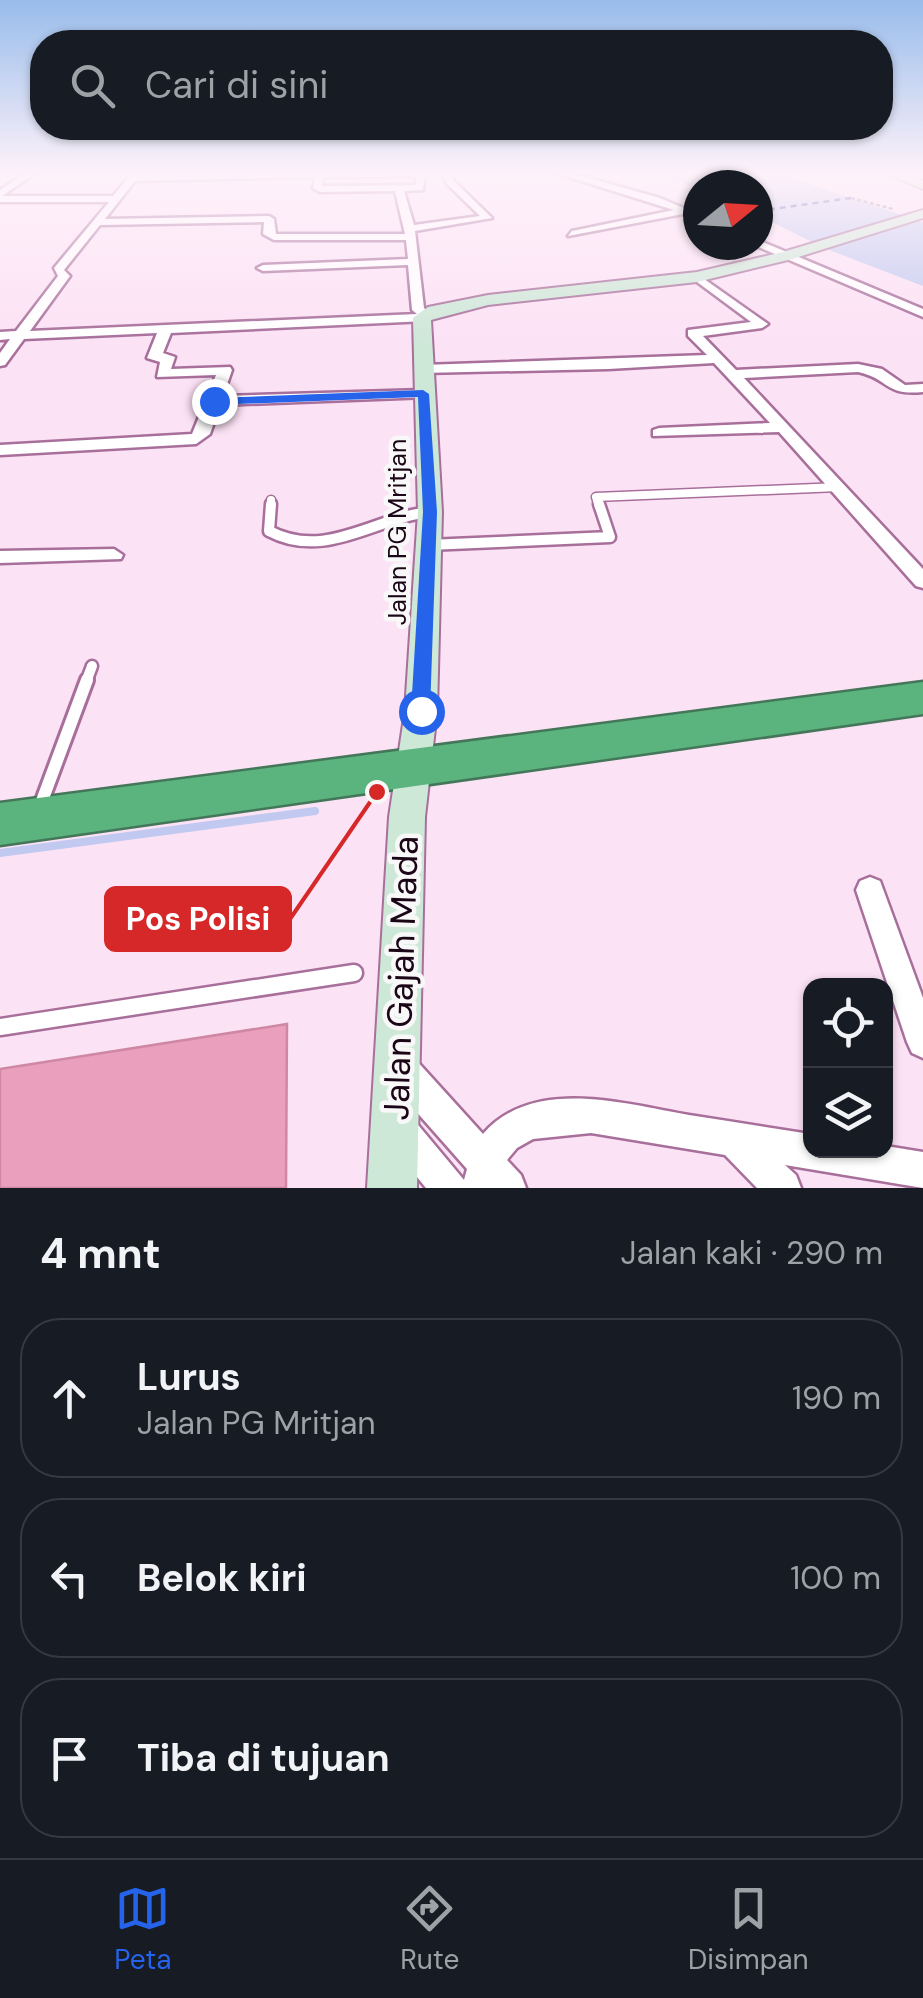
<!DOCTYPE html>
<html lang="id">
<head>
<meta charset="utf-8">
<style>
	:root { --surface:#171b24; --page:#242831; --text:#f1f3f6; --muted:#9ea1a6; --line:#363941; --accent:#2563eb }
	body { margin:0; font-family:"DM Sans",sans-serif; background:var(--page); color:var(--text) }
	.controls { position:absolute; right:30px; bottom:30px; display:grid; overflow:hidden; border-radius:20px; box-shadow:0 2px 8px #0004 }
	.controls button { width:90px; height:90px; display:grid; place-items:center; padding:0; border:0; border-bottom:2px solid var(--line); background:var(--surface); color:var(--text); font:50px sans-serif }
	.compass { position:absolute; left:683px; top:170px; width:90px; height:90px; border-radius:50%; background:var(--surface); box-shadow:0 2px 8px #0004; rotate:72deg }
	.stop { position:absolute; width:30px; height:30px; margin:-22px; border:8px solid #2563eb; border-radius:50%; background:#fff }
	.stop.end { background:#2563eb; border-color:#fff; box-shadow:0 2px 10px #0008 }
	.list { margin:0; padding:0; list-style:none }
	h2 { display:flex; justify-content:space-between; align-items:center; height:130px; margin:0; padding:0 40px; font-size:42px }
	h2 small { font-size:32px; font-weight:400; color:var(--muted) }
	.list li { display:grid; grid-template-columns:65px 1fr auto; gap:30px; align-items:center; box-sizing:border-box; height:160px; margin:0 20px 20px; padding:0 20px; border:2px solid var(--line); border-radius:40px }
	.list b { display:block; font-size:38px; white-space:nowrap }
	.list p { margin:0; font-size:32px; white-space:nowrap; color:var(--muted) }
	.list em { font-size:32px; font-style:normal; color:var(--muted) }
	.icon { flex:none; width:55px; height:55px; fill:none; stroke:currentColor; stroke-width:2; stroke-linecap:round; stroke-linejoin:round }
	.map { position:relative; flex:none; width:923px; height:1188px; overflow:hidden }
	.search { position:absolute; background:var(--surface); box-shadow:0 2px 8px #0004; left:30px; right:30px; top:30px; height:110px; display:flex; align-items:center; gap:25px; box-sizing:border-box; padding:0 35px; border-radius:40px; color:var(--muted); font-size:38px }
	.sheet { height:670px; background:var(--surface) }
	nav { display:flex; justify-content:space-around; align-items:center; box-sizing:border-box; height:140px; border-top:2px solid var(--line); background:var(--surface); font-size:28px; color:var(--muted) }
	nav a { display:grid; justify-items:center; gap:5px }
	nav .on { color:var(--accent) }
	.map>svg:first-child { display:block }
	.water { fill:#c1c9f0 }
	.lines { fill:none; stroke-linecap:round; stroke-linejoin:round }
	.stream { stroke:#c1c9f0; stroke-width:8 }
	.ferry { stroke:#393ca6; stroke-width:2.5; stroke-dasharray:6 5; stroke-linecap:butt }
	.building { fill:#eaa0bc; stroke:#cf88a3; stroke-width:2.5 }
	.lane-far3-casing { stroke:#a86f9b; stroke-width:11 }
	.lane-far2-casing { stroke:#a86f9b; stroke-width:15 }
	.lane-far1-casing { stroke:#a86f9b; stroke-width:18 }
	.lane-casing { stroke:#a86f9b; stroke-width:21 }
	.street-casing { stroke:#a86f9b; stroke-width:5 }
	.secondary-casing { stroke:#a86f9b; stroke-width:4 }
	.highway-casing { stroke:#447659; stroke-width:5 }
	.path { stroke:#998293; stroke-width:2.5; stroke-dasharray:4 2.5; stroke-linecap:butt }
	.lane-far3 { stroke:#fff; stroke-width:8 }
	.lane-far2 { stroke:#fff; stroke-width:10 }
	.lane-far1 { stroke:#fff; stroke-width:12 }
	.lane { stroke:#fff; stroke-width:16 }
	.street { fill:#fff; fill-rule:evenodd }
	.secondary { fill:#cee8d8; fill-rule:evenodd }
	.highway { fill:#5bb37d; fill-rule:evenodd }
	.route { fill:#2563eb }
	.labels { text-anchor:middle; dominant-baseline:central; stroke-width:9; stroke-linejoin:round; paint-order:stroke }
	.far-street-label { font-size:25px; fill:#1a0616; stroke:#f8f8f8 }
	.near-street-label { font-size:35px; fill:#1a0616; stroke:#f8f8f8 }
	.leader { fill:none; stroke:#d62828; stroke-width:4 }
	.callout-dot { fill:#d62828; stroke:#f8f8f8; stroke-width:4 }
	.callout { fill:#d62828; stroke:#d62828; stroke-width:4 }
	.callout-label { font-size:32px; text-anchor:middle; font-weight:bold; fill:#fff }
</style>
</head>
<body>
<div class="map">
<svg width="923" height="1188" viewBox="0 0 923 1188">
	<rect width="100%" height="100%" fill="#fce2f5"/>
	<path class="water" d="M659,173H776L923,222V286L824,248L758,215V185H698V189Z"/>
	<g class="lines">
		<path class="stream" d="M0,853L315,811"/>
		<path class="ferry" d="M758,211L851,198"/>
	</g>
	<path class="building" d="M287,1024L286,1188H0V1069Z"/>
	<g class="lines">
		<g class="lane-far3-casing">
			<g id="lane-far3">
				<path d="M271,507V500"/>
				<path d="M599,507L596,497L839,487"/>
			</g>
		</g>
		<g class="lane-far2-casing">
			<g id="lane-far2">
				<path d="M271,504L269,531C326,561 375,517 430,512"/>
				<path d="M428,545L610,537L599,504"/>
				<path d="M86,682L92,666"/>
			</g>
		</g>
		<g class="lane-far1-casing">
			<path id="lane-far1" d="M39,809L87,680"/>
		</g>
		<g class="lane-casing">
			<path id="lane" d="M0,1027L354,973"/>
		</g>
		<g class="street-casing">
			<g id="street">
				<path d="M25,173H36L2,196H113L132,173H425L423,190L404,191L414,225L480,216L447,184L442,173H450L454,181L492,218L415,231L424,308L432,315L426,321L171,333L163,353L175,357L171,369L230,367L232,370L223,396L423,390L430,394L428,397L220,405L210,434L196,444L0,455V445L192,434L216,375L157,377L160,362L147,358L157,333L24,339L5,365L0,366V353L10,339L0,340V332L16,331L58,276L54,268L109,202H0V190ZM416,176V185L322,186L323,177ZM315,177L313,188L320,192L395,191L405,234H276L274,219L269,216L105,219L135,181ZM264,222L263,234L274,240H406L408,259L263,265L257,268L263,271L408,265L412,310L417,314L30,331L70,276L64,270L100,225Z"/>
				<path d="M556,173H571L660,198L698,214V220L683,214L568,236L572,231L674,210Z"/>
				<path d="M758,240L923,309V317L754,245H758Z"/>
				<path d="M697,274L768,324L762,328L703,336L736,370L858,364L882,369L905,385L923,384V392C884,396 890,379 858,372L744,378L923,569V588L916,586L779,432L653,436V430L659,428L770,423L714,363L608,369L423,373L416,369L423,365L707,355L688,336V330L751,322L693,279L691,277Z"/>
				<path d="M114,549L123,555L121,559L0,563V551Z"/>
				<path d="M870,877L880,881L923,998V1058L912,1053L907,1042L856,890L860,881Z"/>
				<path d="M403,1055L415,1059L483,1134C533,1076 625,1104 689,1115C729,1121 770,1128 810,1134V1150H886V1146L923,1152V1188L785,1165L796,1175L801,1188H757L725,1155L591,1133L533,1139L517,1148L507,1160L521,1175L526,1188H426L390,1144L385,1132L390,1120L402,1115L414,1120L464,1180L467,1169L391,1083L387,1071L391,1059Z"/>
			</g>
		</g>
		<g class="secondary-casing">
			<g id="secondary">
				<path d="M885,173H903L923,181V189Z"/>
				<path d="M923,210V218L792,259L697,282L488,305L431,320L442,512L437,711L425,817L417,1188H367L389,817L405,711L418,512L413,318L428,307L488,295L697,272L783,252Z"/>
			</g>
		</g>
		<g class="highway-casing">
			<path id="highway" d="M923,682V714L0,845V803Z"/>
		</g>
		<path class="path" d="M851,198L893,209"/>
		<use href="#lane-far3" class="lane-far3"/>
		<use href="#lane-far2" class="lane-far2"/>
		<use href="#lane-far1" class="lane-far1"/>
		<use href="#lane" class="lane"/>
		<use href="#street" class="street"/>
		<use href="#secondary" class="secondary"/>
		<use href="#highway" class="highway"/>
	</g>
	<linearGradient id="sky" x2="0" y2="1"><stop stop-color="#98bceb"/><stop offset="0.51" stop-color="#fef2fa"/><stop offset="1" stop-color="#fef2fa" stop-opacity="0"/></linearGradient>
	<rect width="923" height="340" fill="url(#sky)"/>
	<path class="route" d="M423,390L429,394L437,512L430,711L421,719L411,711L423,512L418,397L214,405L208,401L214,398Z"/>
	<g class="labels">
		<g class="far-street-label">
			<text transform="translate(397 532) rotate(-90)">Jalan PG Mritjan</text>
		</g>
		<g class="near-street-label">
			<text transform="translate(401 978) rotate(-88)">Jalan Gajah Mada</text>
		</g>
	</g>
	<path class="leader" d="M377 792L290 919"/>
	<circle class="callout-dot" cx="377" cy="792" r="10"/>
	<rect class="callout" x="106" y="888" width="184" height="62" rx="10"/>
	<g class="callout-label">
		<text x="198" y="930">Pos Polisi</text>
	</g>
</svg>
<div class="controls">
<button><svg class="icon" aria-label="locate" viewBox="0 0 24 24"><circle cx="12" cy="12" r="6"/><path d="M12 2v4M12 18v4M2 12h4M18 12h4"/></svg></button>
<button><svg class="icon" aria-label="layers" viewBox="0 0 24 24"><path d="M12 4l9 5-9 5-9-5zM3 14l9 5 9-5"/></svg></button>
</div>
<svg class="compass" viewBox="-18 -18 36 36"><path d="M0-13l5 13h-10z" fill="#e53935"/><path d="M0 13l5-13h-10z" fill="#9ea1a6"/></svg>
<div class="stop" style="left:421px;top:711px"></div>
<div class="stop end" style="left:214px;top:401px"></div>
<div class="search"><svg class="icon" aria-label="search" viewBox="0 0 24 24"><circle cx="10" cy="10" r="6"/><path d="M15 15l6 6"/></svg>Cari di sini</div>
</div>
<section class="sheet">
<h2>4 mnt<small>Jalan kaki · 290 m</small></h2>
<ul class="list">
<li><svg class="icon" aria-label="ahead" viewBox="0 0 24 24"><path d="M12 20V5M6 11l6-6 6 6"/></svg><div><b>Lurus</b><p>Jalan PG Mritjan</p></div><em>190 m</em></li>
<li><svg class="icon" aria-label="left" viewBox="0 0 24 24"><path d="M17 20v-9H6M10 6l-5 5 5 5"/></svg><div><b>Belok kiri</b></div><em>100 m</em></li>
<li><svg class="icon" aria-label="arrive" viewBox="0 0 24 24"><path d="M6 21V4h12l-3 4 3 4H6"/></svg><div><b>Tiba di tujuan</b></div></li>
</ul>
</section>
<nav>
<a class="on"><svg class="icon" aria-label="map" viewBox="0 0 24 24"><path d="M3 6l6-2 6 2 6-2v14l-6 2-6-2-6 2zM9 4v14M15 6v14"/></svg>Peta</a>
<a><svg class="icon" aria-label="directions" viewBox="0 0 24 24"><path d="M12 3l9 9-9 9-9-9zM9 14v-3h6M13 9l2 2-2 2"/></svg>Rute</a>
<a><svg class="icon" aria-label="saved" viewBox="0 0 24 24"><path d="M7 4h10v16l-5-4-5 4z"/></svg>Disimpan</a>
</nav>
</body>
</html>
